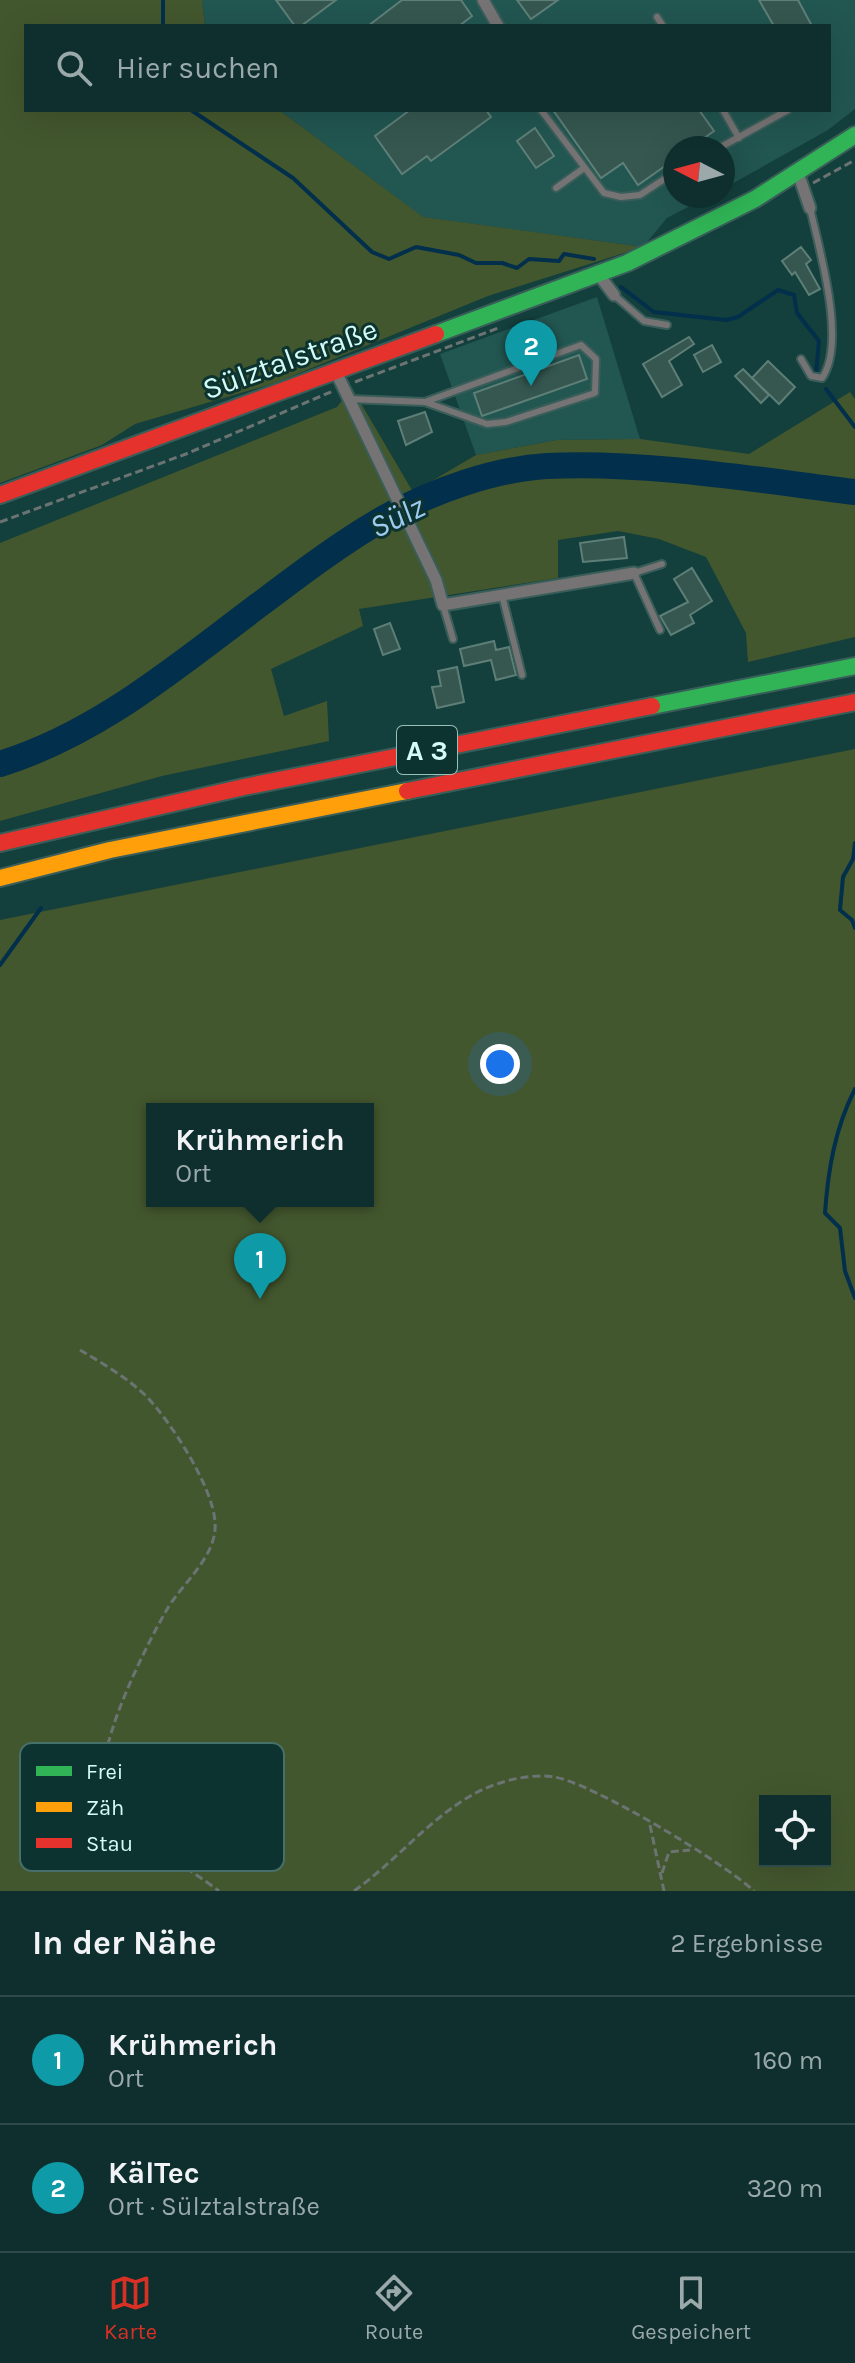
<!DOCTYPE html>
<html lang="de">
<head>
<meta charset="utf-8">
<style>
	:root { --surface:#0e2f2d; --page:#1c3b39; --text:#f1f3f6; --muted:#9ba9aa; --line:#2e4a49; --accent:#d93025 }
	body { margin:0; font-family:Karla,sans-serif; background:var(--page); color:var(--text) }
	.controls { position:absolute; right:24px; bottom:24px; display:grid; overflow:hidden; border-radius:0px; box-shadow:0 8px 32px #0002 }
	.controls button { width:72px; height:72px; display:grid; place-items:center; padding:0; border:0; border-bottom:2px solid var(--line); background:var(--surface); color:var(--text); font:40px sans-serif }
	.compass { position:absolute; left:663px; top:136px; width:72px; height:72px; border-radius:50%; background:var(--surface); box-shadow:0 8px 32px #0002; rotate:276deg }
	.you { position:absolute; left:500px; top:1064px; width:28px; height:28px; margin:-20px; border:6px solid #fff; border-radius:50%; background:#1a73e8; box-shadow:0 0 0 12px #1a73e833 }
	.badge { display:grid; place-items:center; width:52px; height:52px; border-radius:50%; background:var(--accent); color:#fff; font-size:26px; font-weight:700 }
	.pin { position:absolute; translate:-50% -66px; filter:drop-shadow(0 2px 4px #0008) }
	.pin::after { content:''; position:absolute; top:42px; width:28px; height:24px; background:inherit; clip-path:polygon(0 0,100% 0,50% 100%) }
	.popup { position:absolute; left:146px; top:1103px; width:228px; height:104px; box-sizing:border-box; display:grid; place-content:center; border-radius:0px; background:var(--surface); filter:drop-shadow(0 2px 6px #0005); font-size:26px; white-space:nowrap; color:var(--muted) }
	.popup b { font-size:30px; color:var(--text) }
	.popup::after { content:''; position:absolute; left:50%; top:100%; margin-left:-16px; border:16px solid transparent; border-top-color:var(--surface) }
	.list { margin:0; padding:0; list-style:none }
	h2 { display:flex; justify-content:space-between; align-items:center; height:104px; margin:0; padding:0 32px; font-size:34px }
	h2 small { font-size:26px; font-weight:400; color:var(--muted) }
	.list li { display:grid; grid-template-columns:52px 1fr auto; gap:24px; align-items:center; box-sizing:border-box; height:128px; padding:0 32px; border-top:2px solid var(--line) }
	.list b { display:block; font-size:30px; white-space:nowrap }
	.list p { margin:0; font-size:26px; white-space:nowrap; color:var(--muted) }
	.list em { font-size:26px; font-style:normal; color:var(--muted) }
	.icon { flex:none; width:44px; height:44px; fill:none; stroke:currentColor; stroke-width:2; stroke-linecap:round; stroke-linejoin:round }
	.map { position:relative; flex:none; width:855px; height:1891px; overflow:hidden }
	.search { position:absolute; background:var(--surface); box-shadow:0 8px 32px #0002; left:24px; right:24px; top:24px; height:88px; display:flex; align-items:center; gap:20px; box-sizing:border-box; padding:0 28px; border-radius:0px; color:var(--muted); font-size:30px }
	.sheet { height:360px; background:var(--surface) }
	nav { display:flex; justify-content:space-around; align-items:center; box-sizing:border-box; height:112px; border-top:2px solid var(--line); background:var(--surface); font-size:22px; color:var(--muted) }
	nav a { display:grid; justify-items:center; gap:4px }
	nav .on { color:var(--accent) }
	.map>svg:first-child { display:block }
	.built { fill:#225651 }
	.green { fill:#43572e; fill-rule:evenodd }
	.lines { fill:none; stroke-linecap:round; stroke-linejoin:round }
	.stream { stroke:#022f4b; stroke-width:4 }
	.river { stroke:#022f4b; stroke-width:26 }
	.building { fill:#355750; stroke:#5e7f78; stroke-width:2 }
	.lane-casing { stroke:#395e5a; stroke-width:10 }
	.street-casing { stroke:#395e5a; stroke-width:15 }
	.fast-casing { stroke:#395e5a; stroke-width:20 }
	.slow-casing { stroke:#395e5a; stroke-width:20 }
	.jam-casing { stroke:#395e5a; stroke-width:20 }
	.path { stroke:#6b7473; stroke-width:3; stroke-dasharray:8 4; stroke-linecap:butt }
	.lane { stroke:#767374; stroke-width:6 }
	.street { stroke:#767374; stroke-width:11 }
	.fast { stroke:#30b455; stroke-width:16 }
	.slow { stroke:#ff9f0a; stroke-width:16 }
	.jam { stroke:#e5322d; stroke-width:16 }
	.labels { text-anchor:middle; dominant-baseline:central; stroke-width:6; stroke-linejoin:round; paint-order:stroke }
	.shield { fill:#0c332f; stroke:#98c0bb; stroke-width:2 }
	.shield-label { font-size:28px; font-weight:bold; fill:#d4fdf7 }
	.street-label { font-size:30px; fill:#d4fdf7; stroke:#0c332f }
	.water-label { font-size:32px; font-style:italic; fill:#9dcaf1; stroke:#0c332f }
	.key { fill:#0c332f; stroke:#48706b; stroke-width:2 }
	.key-label { font-size:22px; fill:#d4fdf7 }
</style>
</head>
<body>
<div class="map">
<svg width="855" height="1891" viewBox="0 0 855 1891">
	<rect width="100%" height="100%" fill="#133f3c"/>
	<g class="built">
		<path d="M202,0H855V109L828,130L723,189V148H675V196H709L667,218L643,247L422,217L279,110H829V26H205Z"/>
		<path d="M597,297L640,439L557,440L476,455L440,354Z"/>
	</g>
	<g class="green">
		<path d="M0,0H202L205,26H26V110H279L423,217L643,247L488,296L275,383L135,424L102,445L0,483Z"/>
		<path d="M352,388L413,492L476,455L557,440L640,439L749,454L850,392L855,399V637L748,662L746,633L706,557L659,539L618,531L558,540V578L359,609L363,626L271,669L284,716L327,701L329,741L162,776L0,821V543L337,407Z"/>
		<path d="M855,749V1891H0V920ZM152,1109H368V1201H152ZM765,1801H825V1861H765Z"/>
	</g>
	<g class="lines">
		<g class="stream">
			<path d="M163,0V26"/>
			<path d="M191,110L293,178L372,252L389,259L416,247L459,255L476,263H502L517,268L529,259L559,261L564,254L594,259"/>
			<path d="M621,287L654,312L726,320L738,317L778,290L794,295L797,313L819,341L816,373"/>
			<path d="M826,389L855,427"/>
			<path d="M855,843L853,859L843,877L840,910L852,920L855,928"/>
			<path d="M0,965L41,908"/>
			<path d="M855,1089C835,1128 828,1170 825,1213L840,1228L845,1271L855,1298"/>
		</g>
		<path class="river" d="M0,764C94,735 170,672 247,614C292,580 337,545 386,517C433,491 494,469 547,466C644,461 758,480 855,492"/>
	</g>
	<g class="building">
		<path d="M276,0H336L301,26H295Z"/>
		<path d="M402,0H461L472,16L459,26H368Z"/>
		<path d="M517,0H558L531,19Z"/>
		<path d="M759,0H798L812,26H774Z"/>
		<path d="M410,110H486L491,117L431,161L427,156L402,174L375,136Z"/>
		<path d="M553,110H699L714,131L690,148H675V159L638,185L623,163L601,178Z"/>
		<path d="M535,128L554,156L536,168L517,141Z"/>
		<path d="M801,247L811,260L806,264L820,289L809,295L795,272L792,275L782,261Z"/>
		<path d="M689,337L694,344L669,361L682,385L662,397L643,364Z"/>
		<path d="M712,345L721,362L703,372L694,355Z"/>
		<path d="M579,355L587,379L482,416L474,393Z"/>
		<path d="M768,361L795,387L779,404L752,378Z"/>
		<path d="M743,369L769,395L761,403L735,376Z"/>
		<path d="M425,412L432,432L406,445L398,421Z"/>
		<path d="M624,537L627,558L583,562L580,543Z"/>
		<path d="M692,568L712,601L690,615L694,623L671,635L660,616L688,602L674,579Z"/>
		<path d="M390,623L400,649L383,655L374,629Z"/>
		<path d="M494,641L496,650L509,647L516,675L496,680L491,660L464,666L460,649Z"/>
		<path d="M457,667L464,702L437,708L432,687L441,686L438,671Z"/>
	</g>
	<g class="lines">
		<g class="lane-casing">
			<g id="lane">
				<path d="M657,17L663,26"/>
				<path d="M541,110L604,193L621,197L640,195L675,172"/>
				<path d="M723,110L739,138"/>
				<path d="M719,148L788,110"/>
				<path d="M556,188L584,168"/>
				<path d="M614,295L644,321L667,325"/>
				<path d="M801,359L811,376L822,378C847,343 819,248 810,208"/>
				<path d="M349,399L425,402L487,424L506,422L595,393L596,359L581,345L425,402"/>
				<path d="M502,595L522,675"/>
				<path d="M443,605L453,639"/>
				<path d="M660,630L634,573L662,564"/>
			</g>
		</g>
		<g class="street-casing">
			<g id="street">
				<path d="M483,0L498,26"/>
				<path d="M798,173L810,208"/>
				<path d="M599,275L614,295"/>
				<path d="M336,372L436,580L443,605L634,573"/>
			</g>
		</g>
		<g class="fast-casing">
			<g id="fast">
				<path d="M436,334L627,263L755,199L855,135"/>
				<path d="M652,706L855,666"/>
			</g>
		</g>
		<g class="slow-casing">
			<path id="slow" d="M0,878L110,850L407,791"/>
		</g>
		<g class="jam-casing">
			<g id="jam">
				<path d="M0,495L436,334"/>
				<path d="M407,791L855,702"/>
				<path d="M0,843L244,787L652,706"/>
			</g>
		</g>
		<g class="path">
			<path d="M813,183L855,160"/>
			<path d="M355,382L501,327"/>
			<path d="M0,522L186,454L333,391"/>
			<path d="M80,1350C102,1363 126,1377 145,1395C170,1420 213,1487 215,1522C218,1556 182,1583 166,1611C146,1646 87,1761 107,1797C127,1833 186,1866 219,1891"/>
			<path d="M650,1825L664,1891"/>
			<path d="M662,1873L669,1852L690,1850"/>
			<path d="M354,1891C395,1862 428,1820 472,1795C495,1782 528,1773 554,1777C593,1783 724,1863 754,1891"/>
		</g>
		<use href="#lane" class="lane"/>
		<use href="#street" class="street"/>
		<use href="#fast" class="fast"/>
		<use href="#slow" class="slow"/>
		<use href="#jam" class="jam"/>
	</g>
	<g class="labels">
		<rect class="shield" x="397" y="726" width="60" height="48" rx="6"/>
		<g class="shield-label">
			<text x="427" y="750">A 3</text>
		</g>
		<g class="street-label">
			<text transform="translate(290 359) rotate(-20)">Sülztalstraße</text>
		</g>
		<g class="water-label">
			<text transform="translate(397 517) rotate(-26)">Sülz</text>
		</g>
	</g>
	<rect x="20" y="1743" width="264" height="128" rx="12" class="key"/>
	<rect x="36" y="1766" width="36" height="10" fill="#30b455"/>
	<rect x="36" y="1802" width="36" height="10" fill="#ff9f0a"/>
	<rect x="36" y="1838" width="36" height="10" fill="#e5322d"/>
	<g class="key-label">
		<text x="86" y="1779">Frei</text>
		<text x="86" y="1815">Zäh</text>
		<text x="86" y="1851">Stau</text>
	</g>
</svg>
<div class="controls">
<button><svg class="icon" aria-label="locate" viewBox="0 0 24 24"><circle cx="12" cy="12" r="6"/><path d="M12 2v4M12 18v4M2 12h4M18 12h4"/></svg></button>
</div>
<svg class="compass" viewBox="-18 -18 36 36"><path d="M0-13l5 13h-10z" fill="#e53935"/><path d="M0 13l5-13h-10z" fill="#9ba9aa"/></svg>
<div class="you"></div>
<div class="pin badge" style="left:260px;top:1299px;background:#0f9aa8">1</div>
<div class="popup"><b>Krühmerich</b>Ort</div>
<div class="pin badge" style="left:531px;top:386px;background:#0f9aa8">2</div>
<div class="search"><svg class="icon" aria-label="search" viewBox="0 0 24 24"><circle cx="10" cy="10" r="6"/><path d="M15 15l6 6"/></svg>Hier suchen</div>
</div>
<section class="sheet">
<h2>In der Nähe<small>2 Ergebnisse</small></h2>
<ul class="list">
<li><span class="badge" style="background:#0f9aa8">1</span><div><b>Krühmerich</b><p>Ort</p></div><em>160 m</em></li>
<li><span class="badge" style="background:#0f9aa8">2</span><div><b>KälTec</b><p>Ort · Sülztalstraße</p></div><em>320 m</em></li>
</ul>
</section>
<nav>
<a class="on"><svg class="icon" aria-label="map" viewBox="0 0 24 24"><path d="M3 6l6-2 6 2 6-2v14l-6 2-6-2-6 2zM9 4v14M15 6v14"/></svg>Karte</a>
<a><svg class="icon" aria-label="directions" viewBox="0 0 24 24"><path d="M12 3l9 9-9 9-9-9zM9 14v-3h6M13 9l2 2-2 2"/></svg>Route</a>
<a><svg class="icon" aria-label="saved" viewBox="0 0 24 24"><path d="M7 4h10v16l-5-4-5 4z"/></svg>Gespeichert</a>
</nav>
</body>
</html>
